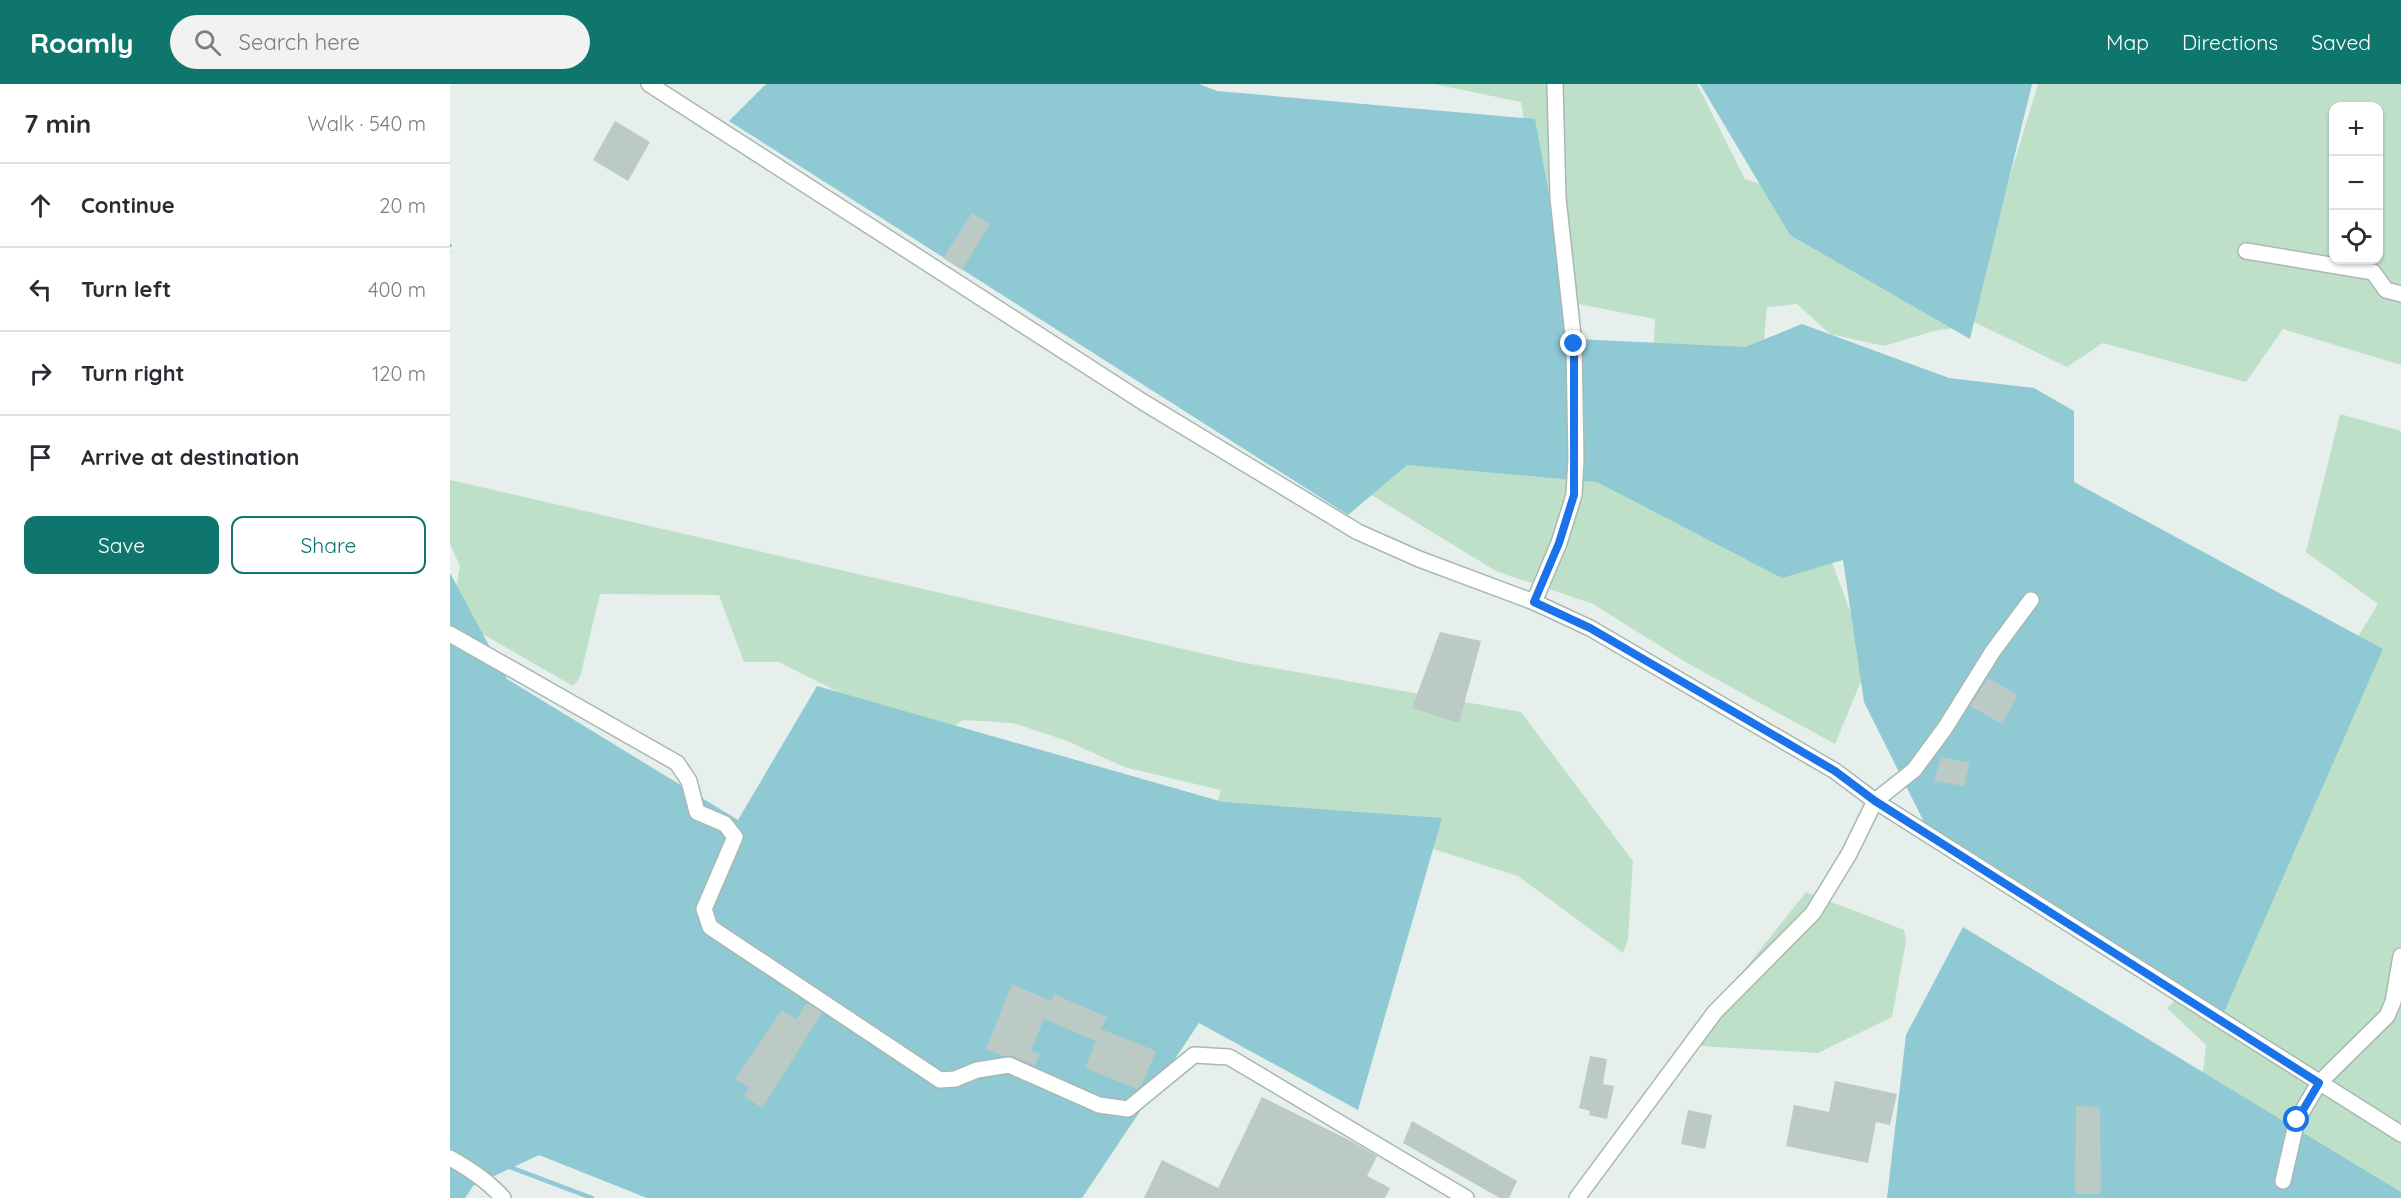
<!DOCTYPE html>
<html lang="en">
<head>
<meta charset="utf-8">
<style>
	:root { --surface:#fff; --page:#f2f2f3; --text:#2b2b33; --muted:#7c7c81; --line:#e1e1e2; --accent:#0f766e }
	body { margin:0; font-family:Quicksand,sans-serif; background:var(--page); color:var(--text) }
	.controls { position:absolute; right:18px; top:18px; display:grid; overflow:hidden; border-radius:12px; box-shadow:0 2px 4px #0004 }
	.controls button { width:54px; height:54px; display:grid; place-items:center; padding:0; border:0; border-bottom:2px solid var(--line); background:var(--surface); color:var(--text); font:30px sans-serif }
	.stop { position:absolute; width:18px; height:18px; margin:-14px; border:4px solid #1a73e8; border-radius:50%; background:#fff }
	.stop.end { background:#1a73e8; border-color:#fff; box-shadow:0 2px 6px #0008 }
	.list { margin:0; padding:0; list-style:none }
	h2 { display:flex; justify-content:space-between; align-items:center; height:78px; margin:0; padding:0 24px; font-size:26px }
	h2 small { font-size:20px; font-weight:400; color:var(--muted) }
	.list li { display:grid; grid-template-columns:39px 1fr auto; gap:18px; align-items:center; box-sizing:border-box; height:84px; padding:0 24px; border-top:2px solid var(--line) }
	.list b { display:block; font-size:22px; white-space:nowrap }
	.list em { font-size:20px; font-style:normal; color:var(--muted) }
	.actions { display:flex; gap:12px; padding:18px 24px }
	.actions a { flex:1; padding:14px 0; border:2px solid var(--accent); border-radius:12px; text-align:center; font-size:21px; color:var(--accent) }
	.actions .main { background:var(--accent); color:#fff }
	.icon { flex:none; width:33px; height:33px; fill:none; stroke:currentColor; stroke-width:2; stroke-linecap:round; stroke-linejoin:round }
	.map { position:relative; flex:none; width:1951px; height:1114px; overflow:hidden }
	header { display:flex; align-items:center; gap:36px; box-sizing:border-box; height:84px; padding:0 30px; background:var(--accent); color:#fff }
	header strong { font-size:28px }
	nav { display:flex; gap:33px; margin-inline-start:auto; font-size:21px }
	.search { width:420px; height:54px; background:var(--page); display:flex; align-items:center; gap:15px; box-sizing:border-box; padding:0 21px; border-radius:33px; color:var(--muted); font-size:22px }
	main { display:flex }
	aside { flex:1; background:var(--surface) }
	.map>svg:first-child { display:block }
	.green { fill:#bfe0c8; fill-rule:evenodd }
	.water { fill:#8ec9d4 }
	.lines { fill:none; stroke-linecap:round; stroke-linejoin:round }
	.stream { stroke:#8ec9d4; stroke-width:4.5 }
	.building { fill:#bbcac4 }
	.minor-casing { stroke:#a8b8b2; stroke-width:18 }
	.path { stroke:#86b3a5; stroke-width:3; stroke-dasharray:3 4.5; stroke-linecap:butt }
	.minor { stroke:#fff; stroke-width:15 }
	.route { stroke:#1a73e8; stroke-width:8 }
</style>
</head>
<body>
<header>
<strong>Roamly</strong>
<div class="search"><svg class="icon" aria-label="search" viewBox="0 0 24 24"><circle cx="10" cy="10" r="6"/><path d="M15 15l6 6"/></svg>Search here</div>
<nav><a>Map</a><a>Directions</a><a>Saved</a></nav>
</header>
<main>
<aside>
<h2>7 min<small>Walk · 540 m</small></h2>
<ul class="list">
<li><svg class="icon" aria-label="ahead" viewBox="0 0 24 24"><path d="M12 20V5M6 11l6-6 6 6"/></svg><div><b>Continue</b></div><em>20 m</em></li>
<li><svg class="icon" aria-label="left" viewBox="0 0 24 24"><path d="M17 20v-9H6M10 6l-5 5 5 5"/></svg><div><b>Turn left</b></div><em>400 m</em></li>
<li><svg class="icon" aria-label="right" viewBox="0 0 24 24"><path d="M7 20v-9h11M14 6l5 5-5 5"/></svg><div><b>Turn right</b></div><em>120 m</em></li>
<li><svg class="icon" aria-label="arrive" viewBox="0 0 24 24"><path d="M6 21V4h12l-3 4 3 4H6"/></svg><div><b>Arrive at destination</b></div></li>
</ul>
<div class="actions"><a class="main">Save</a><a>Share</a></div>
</aside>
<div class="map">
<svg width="1951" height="1114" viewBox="0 0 1951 1114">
	<rect width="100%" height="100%" fill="#e6efeb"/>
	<g class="green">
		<path d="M984,0H1247L1295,95L1453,146L1531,188L1588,0H1951V281L1833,245L1796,298L1653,259L1617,283L1518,235L1517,242L1484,247L1434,262L1380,250L1347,220L1317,223L1299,410L1377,465L1419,578L1385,660L1237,579L1143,520L1046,487L892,393L995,358H1199L1205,235L1103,215L1071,18ZM1884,22H1928V176H1884Z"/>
		<path d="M1890,330L1951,347V1114H1739L1756,961L1717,924L1746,895L1855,639L1928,520L1856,468Z"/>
		<path d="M0,396L790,578L1071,628L1183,777L1178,855L1173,869L1068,792L936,750H759L771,706L674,683L615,656L563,639L512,636L487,658L329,578H294L269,511L150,510L130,593L123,602L1,532L10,482L0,460Z"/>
		<path d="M1356,808L1454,846L1456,858L1442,933L1368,969L1251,962L1257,933Z"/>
	</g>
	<g class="water">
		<path d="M316,0H749L767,7L1085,35L1126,255L1295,263L1352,240L1499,294L1584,304L1624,327V398L1933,565L1771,935L1477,744L1414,618L1393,476L1332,494L1147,398L957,381L898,431L279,37Z"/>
		<path d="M1250,0H1582L1520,255L1340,151Z"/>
		<path d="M0,489L57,595L288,736L367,602L773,718L992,734L908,1026L749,939L632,1114H197L89,1071L23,1102L15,1114H0Z"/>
		<path d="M1513,843L1951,1108V1114H1437L1456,951Z"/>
	</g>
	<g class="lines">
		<path class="stream" d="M57,1082L142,1114"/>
	</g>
	<g class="building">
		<path d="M165,37L200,58L178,97L143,76Z"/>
		<path d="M522,129L540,140L512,186L493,174Z"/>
		<path d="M990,548L1031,557L1009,639L962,624Z"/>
		<path d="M1538,594L1568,611L1552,640L1520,622Z"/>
		<path d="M1491,673L1520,679L1514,702L1484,697Z"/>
		<path d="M562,900L601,917L604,910L657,933L651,945L706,967L692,1001L687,1005L635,984L646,957L594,935L581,967L590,970L585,982L563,972H553L536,965Z"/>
		<path d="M357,919L372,929L312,1024L294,1012L299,1004L285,995L332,926L346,935Z"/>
		<path d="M1140,972L1157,975L1153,1000L1164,1002L1157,1035L1139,1031L1140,1027L1129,1024Z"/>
		<path d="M1385,997L1447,1010L1440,1041L1426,1038L1418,1079L1336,1062L1344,1021L1379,1028Z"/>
		<path d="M812,1013L901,1057L927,1072L917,1092L940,1104L935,1114H694L712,1076L768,1104Z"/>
		<path d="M1626,1022L1650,1023L1651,1110H1625Z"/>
		<path d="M1238,1026L1262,1031L1255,1065L1231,1060Z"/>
		<path d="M962,1037L1067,1097L1059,1114H1050L953,1059Z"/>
	</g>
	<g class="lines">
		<g class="minor-casing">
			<g id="minor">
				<path d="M199,0L693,318L908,448L969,475L1084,518L1140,544L1385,687L1425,717L1951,1050"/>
				<path d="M1796,167L1923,188L1936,206L1951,210"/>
				<path d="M1084,518L1109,459L1124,411L1126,375L1124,260L1108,114L1105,0"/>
				<path d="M0,550L227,679L239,697L247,728L275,740L285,753L254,825L260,843L490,996L505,995L527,986L559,981L649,1021L678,1025L744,971L779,973L1016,1114"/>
				<path d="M0,1074C20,1085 38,1097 53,1114"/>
				<path d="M1833,1097L1847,1036L1869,999L1937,932L1943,918L1951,872"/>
				<path d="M1127,1114L1265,928L1363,829L1399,770L1425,717L1464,686L1495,644L1543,567L1581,516"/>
			</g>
		</g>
		<path class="path" d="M0,160V168"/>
		<use href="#minor" class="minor"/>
	</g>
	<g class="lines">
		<path class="route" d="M1124,260V411L1109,459L1084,518L1140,544L1385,687L1425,717L1869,999L1847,1036"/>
	</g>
</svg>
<div class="controls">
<button>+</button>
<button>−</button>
<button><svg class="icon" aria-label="locate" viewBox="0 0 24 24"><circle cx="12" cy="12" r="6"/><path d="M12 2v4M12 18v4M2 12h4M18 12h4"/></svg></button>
</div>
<div class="stop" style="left:1847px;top:1036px"></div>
<div class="stop end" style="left:1124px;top:260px"></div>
</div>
</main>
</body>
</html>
